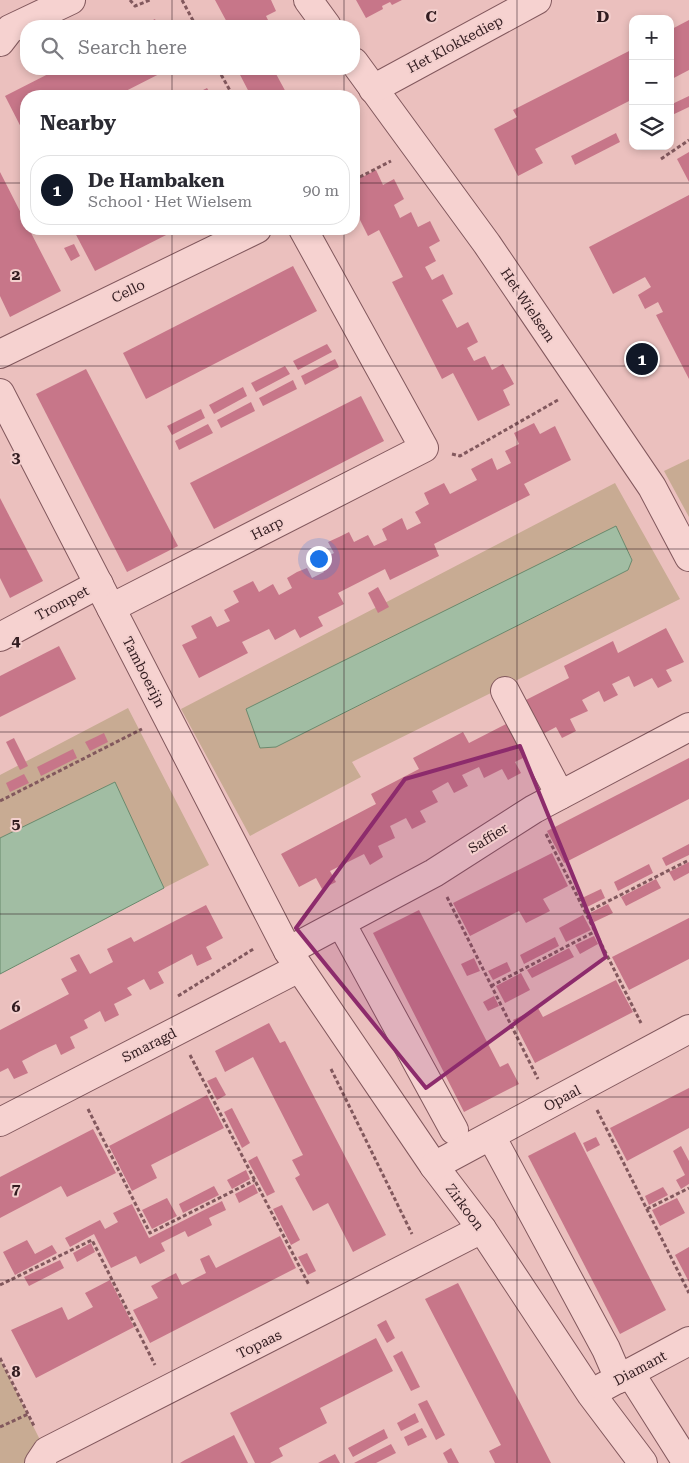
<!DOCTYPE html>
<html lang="en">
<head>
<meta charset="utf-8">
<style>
	:root { --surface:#fff; --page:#f2f2f3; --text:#2b2b33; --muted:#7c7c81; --line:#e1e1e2; --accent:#111827 }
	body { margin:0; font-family:"Roboto Serif",serif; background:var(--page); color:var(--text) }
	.controls { position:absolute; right:15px; top:15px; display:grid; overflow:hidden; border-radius:10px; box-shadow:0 2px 8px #0003 }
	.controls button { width:45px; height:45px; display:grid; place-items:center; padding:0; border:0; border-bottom:1px solid var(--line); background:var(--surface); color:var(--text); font:25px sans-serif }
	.you { position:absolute; left:318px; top:558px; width:18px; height:18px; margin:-12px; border:4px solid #fff; border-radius:50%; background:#1a73e8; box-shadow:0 0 0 8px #1a73e833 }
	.badge { display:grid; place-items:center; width:32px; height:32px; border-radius:50%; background:var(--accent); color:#fff; font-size:16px; font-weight:700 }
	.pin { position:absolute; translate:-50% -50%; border:2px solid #fff; box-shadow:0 1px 5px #0006 }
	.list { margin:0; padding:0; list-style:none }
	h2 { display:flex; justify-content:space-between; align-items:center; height:65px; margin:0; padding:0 20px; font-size:21px }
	h2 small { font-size:16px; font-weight:400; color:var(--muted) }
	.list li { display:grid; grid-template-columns:32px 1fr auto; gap:15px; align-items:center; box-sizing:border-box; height:70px; margin:0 10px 10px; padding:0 10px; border:1px solid var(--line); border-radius:20px }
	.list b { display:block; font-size:19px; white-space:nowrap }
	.list p { margin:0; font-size:16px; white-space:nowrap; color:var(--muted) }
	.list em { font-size:16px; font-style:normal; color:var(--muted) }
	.icon { flex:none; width:28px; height:28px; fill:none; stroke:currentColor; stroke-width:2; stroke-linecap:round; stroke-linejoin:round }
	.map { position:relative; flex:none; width:689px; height:1463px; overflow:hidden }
	.search { position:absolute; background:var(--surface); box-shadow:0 2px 8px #0003; left:20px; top:20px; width:340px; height:55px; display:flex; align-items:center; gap:12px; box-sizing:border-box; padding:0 18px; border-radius:20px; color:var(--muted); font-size:19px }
	.panel { position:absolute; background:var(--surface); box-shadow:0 2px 8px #0003; left:20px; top:90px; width:340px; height:145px; border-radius:20px }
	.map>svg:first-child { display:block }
	.green { fill:#c8ab93; fill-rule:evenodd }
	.water { fill:#a1bda3; stroke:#69896c }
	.building { fill:#c77689 }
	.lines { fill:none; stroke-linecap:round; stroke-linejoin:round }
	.minor-casing { stroke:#82585d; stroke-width:30 }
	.path { stroke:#82585d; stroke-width:3; stroke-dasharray:4 2.5; stroke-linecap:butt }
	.minor { stroke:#f6d2d0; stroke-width:28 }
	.marked { fill:#8d2b6c; fill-opacity:0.2; stroke:#8d2b6c; stroke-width:4; stroke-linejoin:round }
	.grid { fill:none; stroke:#321c20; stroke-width:1; stroke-opacity:0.55 }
	.labels { text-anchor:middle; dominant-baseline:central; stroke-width:4; stroke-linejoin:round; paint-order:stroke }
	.street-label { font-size:14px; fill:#321c20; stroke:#f3cfcd }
	.grid-label { font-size:16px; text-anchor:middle; font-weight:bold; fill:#321c20; stroke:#f3cfcd; stroke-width:4; stroke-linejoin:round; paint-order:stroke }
</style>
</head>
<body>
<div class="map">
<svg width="689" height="1463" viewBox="0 0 689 1463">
	<rect width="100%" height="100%" fill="#ebc0be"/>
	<g class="green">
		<path d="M689,459V517L664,471Z"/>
		<path d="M615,483L680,599L352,762L361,777L250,836L181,709ZM616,527L632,559L628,570L276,747L260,748L246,709Z"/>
		<path d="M128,708L209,865L164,888L115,782L0,838V775Z"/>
		<path d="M0,1359L42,1444L27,1463H0Z"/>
	</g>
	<g class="water">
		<path d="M616,526L632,560L628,570L276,747L260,748L246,709Z"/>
		<path d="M115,782L164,888L0,974V838Z"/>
	</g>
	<g class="building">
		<path d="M215,0H271L276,11L266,16L271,26H229Z"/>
		<path d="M356,0H402L392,5L390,2L382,6L383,9L366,18Z"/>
		<path d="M155,19L158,26H141Z"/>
		<path d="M689,20V70L670,80V30Z"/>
		<path d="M633,49V99L535,149L543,163L518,176L494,129L517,117L513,110Z"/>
		<path d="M58,69H169L116,96H26V137L5,96Z"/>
		<path d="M237,69H281L275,72L288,96H251Z"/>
		<path d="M207,88L212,96H190L195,94Z"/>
		<path d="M689,96V107L670,116V105Z"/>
		<path d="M616,133L620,142L575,165L571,156Z"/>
		<path d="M689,152V182L677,159Z"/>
		<path d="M376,170L383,185L394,179L404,199L394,205L400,218L411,212L418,227L430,221L440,241L429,247L436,261L425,267L432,280L443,274L453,294L442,300L457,328L468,322L478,342L467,348L474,361L485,356L492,370L503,364L514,384L503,390L510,405L478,421L453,373L442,379L392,282L403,277L379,230L368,236L354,208V181Z"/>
		<path d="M0,172L26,223V229H29L61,291L10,317L0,296Z"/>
		<path d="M689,195V379L656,315L663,312L658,302L645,309L638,295L651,287L645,277L613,294L589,247Z"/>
		<path d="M73,229H178L95,271Z"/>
		<path d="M74,244L80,256L71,261L64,248Z"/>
		<path d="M293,266L317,311L146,399L123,353Z"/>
		<path d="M327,344L332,352L298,370L293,361Z"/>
		<path d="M335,359L339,367L305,385L301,376Z"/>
		<path d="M285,366L290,374L256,392L251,383Z"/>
		<path d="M86,369L178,546L127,572L36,394Z"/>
		<path d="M293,380L297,389L263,406L259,398Z"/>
		<path d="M243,387L247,396L214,414L209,405Z"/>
		<path d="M361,396L384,441L214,529L190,483Z"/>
		<path d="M251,402L255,411L221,428L217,420Z"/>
		<path d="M201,409L205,418L172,435L167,426Z"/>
		<path d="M534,423L540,434L555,426L571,460L524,484L530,495L434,544L439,556L390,580L385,569L338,593L344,604L318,617L323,626L300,638L295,629L275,640L269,629L242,642L248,653L199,678L182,645L197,638L191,626L211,616L217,627L230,621L224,610L239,602L233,591L253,581L259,592L273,584L279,595L292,588L287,578L297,572L307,568L312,578L324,572L318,561L334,553L328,542L339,537L349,532L354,542L368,535L374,546L387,540L382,529L402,518L407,530L421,523L415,512L429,504L424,493L444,483L450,494L477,480L471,469L492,458L497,470L511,463L505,451L519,444L514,433Z"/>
		<path d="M208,424L213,433L179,450L175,441Z"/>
		<path d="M0,498L43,581L10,598L0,578Z"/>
		<path d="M378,587L389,607L378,613L368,593Z"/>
		<path d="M666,628L684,662L666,670L672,681L658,688L652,678L634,687L629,676L612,684L618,695L604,702L599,691L582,700L588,711L570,719L576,731L562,738L556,727L539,736L522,702L569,678L564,666L613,641L618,653Z"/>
		<path d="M59,646L76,679L0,717V676Z"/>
		<path d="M516,719L533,753L515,762L521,773L508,780L502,769L484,778L479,767L462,775L468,786L454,793L448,782L432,791L438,802L420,811L426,822L412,829L406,818L390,826L395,838L378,846L383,857L370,865L364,854L330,871L336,882L322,889L316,878L299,887L281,854L376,804L371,794L419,769L413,758L463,732L469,743Z"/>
		<path d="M104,733L108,742L90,751L85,742Z"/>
		<path d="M14,738L28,766L20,770L6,742Z"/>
		<path d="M73,749L77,758L41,776L37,767Z"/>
		<path d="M689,758V799L564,863L547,831Z"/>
		<path d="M24,774L29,783L10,792L6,783Z"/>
		<path d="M689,844V855L666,866L662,858Z"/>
		<path d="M552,853L568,886L543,899L550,911L526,923L519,911L470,936L453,903Z"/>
		<path d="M689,862V873L674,881L669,872Z"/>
		<path d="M649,864L653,873L618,891L614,882Z"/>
		<path d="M656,879L661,888L626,906L621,897Z"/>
		<path d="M601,889L605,898L587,907L582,898Z"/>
		<path d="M608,904L613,913L594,922L590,913Z"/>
		<path d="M206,905L223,938L206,947L212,959L197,966L192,954L158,972L164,983L150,990L144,979L127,988L132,995L114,1004L119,1015L105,1022L100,1011L84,1020L88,1028L70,1037L75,1048L61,1055L56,1044L39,1052L22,1061L28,1073L14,1079L8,1068L0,1072V1030L69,994L61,979L77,971L70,958L79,954L90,974L113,962L107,949L131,937L134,942Z"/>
		<path d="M419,910L500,1067L508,1063L519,1084L464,1112L373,933Z"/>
		<path d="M583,915L591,930L566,942L559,928Z"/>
		<path d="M689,918V959L629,990L612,957Z"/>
		<path d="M594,936L598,944L580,954L575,945Z"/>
		<path d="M555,937L559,946L524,964L520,955Z"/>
		<path d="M569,948L574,957L532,978L527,970Z"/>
		<path d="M474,958L480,971L467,976L461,964Z"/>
		<path d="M507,962L511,971L493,980L488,971Z"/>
		<path d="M521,973L530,990L505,1003L496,986Z"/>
		<path d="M616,980L633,1012L535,1063L513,1020L538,1008L543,1017Z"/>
		<path d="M494,996L499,1006L488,1011L483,1002Z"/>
		<path d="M269,1023L280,1043L285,1041L386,1235L353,1252L328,1203L313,1211L295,1178L300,1175L292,1160L303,1155L253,1057L225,1072L215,1051Z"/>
		<path d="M216,1077L226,1095L217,1100L207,1081Z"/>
		<path d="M689,1088V1128L627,1161L610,1128Z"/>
		<path d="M207,1095L224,1128L151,1165L157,1178L132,1191L109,1146Z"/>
		<path d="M232,1108L250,1143L242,1148L224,1112Z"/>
		<path d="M93,1129L116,1173L67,1197L61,1186L0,1218V1177Z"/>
		<path d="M575,1132L666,1310L620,1334L528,1156Z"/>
		<path d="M596,1137L600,1145L587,1152L583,1143Z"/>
		<path d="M681,1146L689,1161V1184L681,1189L676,1180L685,1175L673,1151Z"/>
		<path d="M257,1156L275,1192L267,1196L248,1161Z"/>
		<path d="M246,1170L250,1179L232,1189L227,1180Z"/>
		<path d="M254,1184L258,1193L239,1203L235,1194Z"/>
		<path d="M214,1186L219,1195L183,1213L179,1204Z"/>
		<path d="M663,1187L668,1195L649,1205L645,1196Z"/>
		<path d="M167,1198L177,1216L152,1229L142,1210Z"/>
		<path d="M677,1198L685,1213L660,1226L652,1210Z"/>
		<path d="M222,1201L226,1210L209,1218L212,1225L188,1237L185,1231L161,1243L165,1251L140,1264L136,1256L111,1268L94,1234L70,1247L65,1238L100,1220L105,1229L118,1222L113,1213L132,1204L149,1238Z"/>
		<path d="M282,1205L300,1240L291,1245L273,1209Z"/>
		<path d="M280,1236L296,1268L150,1343L133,1310L158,1298L151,1286L176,1273L182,1285L206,1273L200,1259L209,1255L216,1268Z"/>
		<path d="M27,1240L35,1254L52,1245L57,1253L15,1275L3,1252Z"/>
		<path d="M91,1243L95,1252L77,1262L73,1253Z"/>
		<path d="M689,1247V1282L675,1255Z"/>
		<path d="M307,1253L316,1271L308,1275L298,1257Z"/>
		<path d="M60,1260L64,1268L29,1286L24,1277Z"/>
		<path d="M110,1280L134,1327L36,1378L11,1330L62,1307L68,1320L93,1307L85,1293Z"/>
		<path d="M458,1283L496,1356L551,1463H495L489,1451L501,1445L425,1299Z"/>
		<path d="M386,1320L395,1338L387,1343L377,1325Z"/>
		<path d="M376,1338L393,1371L320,1408L327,1423L279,1448L283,1456L270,1463H255L230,1413Z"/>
		<path d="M402,1351L420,1387L411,1391L393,1356Z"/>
		<path d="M427,1400L445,1435L436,1440L418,1404Z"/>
		<path d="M415,1413L419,1422L401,1431L397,1423Z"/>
		<path d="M422,1428L427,1437L408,1446L404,1437Z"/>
		<path d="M384,1429L388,1438L353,1457L348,1448Z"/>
		<path d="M234,1435L248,1463H180L185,1460Z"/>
		<path d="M391,1444L396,1453L376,1463H354Z"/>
		<path d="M451,1448L459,1463H448L443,1453Z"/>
		<path d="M335,1454L340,1463H318Z"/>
	</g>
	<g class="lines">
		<g class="minor-casing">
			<g id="minor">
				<path d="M308,0L327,26"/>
				<path d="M0,42L10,29L71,0"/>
				<path d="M354,62L487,244L652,487L689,557"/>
				<path d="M373,89L537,0"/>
				<path d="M0,354L257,229"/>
				<path d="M0,393L288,951L434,1166L482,1229L591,1394L643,1463"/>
				<path d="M111,608L424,448L303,229"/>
				<path d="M0,637L99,584"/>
				<path d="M505,691L560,795"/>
				<path d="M341,923L454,1130"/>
				<path d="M288,951L434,873L534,809L689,727"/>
				<path d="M0,1122L299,968"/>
				<path d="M491,1136L606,1349L619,1379"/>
				<path d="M434,1166L689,1029"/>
				<path d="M630,1373L687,1463"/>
				<path d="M603,1387L689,1341"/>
				<path d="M39,1463L47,1451L482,1229"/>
			</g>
		</g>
		<g class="path">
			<path d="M130,0L135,6L150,0"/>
			<path d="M182,0L196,26"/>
			<path d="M218,69L233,96"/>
			<path d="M661,159L689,140"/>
			<path d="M354,180L391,161"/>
			<path d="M452,454L460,456L558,400"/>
			<path d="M0,801L142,729"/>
			<path d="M546,834L641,1023"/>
			<path d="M447,897L538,1079"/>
			<path d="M585,913L689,860"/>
			<path d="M491,986L594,932"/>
			<path d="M178,996L255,948"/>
			<path d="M190,1055L309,1285"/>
			<path d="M331,1069L412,1234"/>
			<path d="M88,1109L150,1233L255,1180"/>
			<path d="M597,1110L689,1293"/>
			<path d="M647,1209L689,1188"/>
			<path d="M0,1285L92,1240L155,1365"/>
			<path d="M0,1358L34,1426"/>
			<path d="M0,1427L28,1414"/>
		</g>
		<use href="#minor" class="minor"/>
	</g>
	<path class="marked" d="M520,746L606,957L426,1088L296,928L405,779Z"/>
	<path class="grid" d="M172,0V26M344,0V26M517,0V1463M172,69V96M344,69V96M0,183H26M354,183H689M172,229V1463M344,229V1463M0,366H689M0,549H689M0,732H689M0,914H689M0,1097H689M0,1280H689"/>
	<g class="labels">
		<g class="street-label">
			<text transform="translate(455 44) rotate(-28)">Het Klokkediep</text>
			<text transform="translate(128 291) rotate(-26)">Cello</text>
			<text transform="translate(528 305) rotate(56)">Het Wielsem</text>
			<text transform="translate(267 528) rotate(-27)">Harp</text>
			<text transform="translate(62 603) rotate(-28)">Trompet</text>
			<text transform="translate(144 672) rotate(63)">Tamboerijn</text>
			<text transform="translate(488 838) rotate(-32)">Saffier</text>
			<text transform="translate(149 1045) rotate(-27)">Smaragd</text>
			<text transform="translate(562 1098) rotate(-28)">Opaal</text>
			<text transform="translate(465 1207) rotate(53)">Zirkoon</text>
			<text transform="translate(259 1344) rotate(-26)">Topaas</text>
			<text transform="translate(640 1368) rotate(-28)">Diamant</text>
		</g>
	</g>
	<g class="grid-label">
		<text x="431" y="22">C</text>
		<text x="603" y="22">D</text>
		<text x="16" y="280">2</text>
		<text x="16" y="463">3</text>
		<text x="16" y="646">4</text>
		<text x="16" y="829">5</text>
		<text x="16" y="1012">6</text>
		<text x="16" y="1194">7</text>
		<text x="16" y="1377">8</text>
	</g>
</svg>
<div class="controls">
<button>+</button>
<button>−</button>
<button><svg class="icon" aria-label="layers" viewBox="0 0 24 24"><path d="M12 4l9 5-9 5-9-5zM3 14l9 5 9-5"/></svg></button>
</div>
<div class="you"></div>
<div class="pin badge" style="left:642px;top:359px">1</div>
<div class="search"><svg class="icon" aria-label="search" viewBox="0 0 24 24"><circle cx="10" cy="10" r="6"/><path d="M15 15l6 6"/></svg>Search here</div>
<section class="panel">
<h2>Nearby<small></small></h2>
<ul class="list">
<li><span class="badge">1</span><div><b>De Hambaken</b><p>School · Het Wielsem</p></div><em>90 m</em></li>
</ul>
</section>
</div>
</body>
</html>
